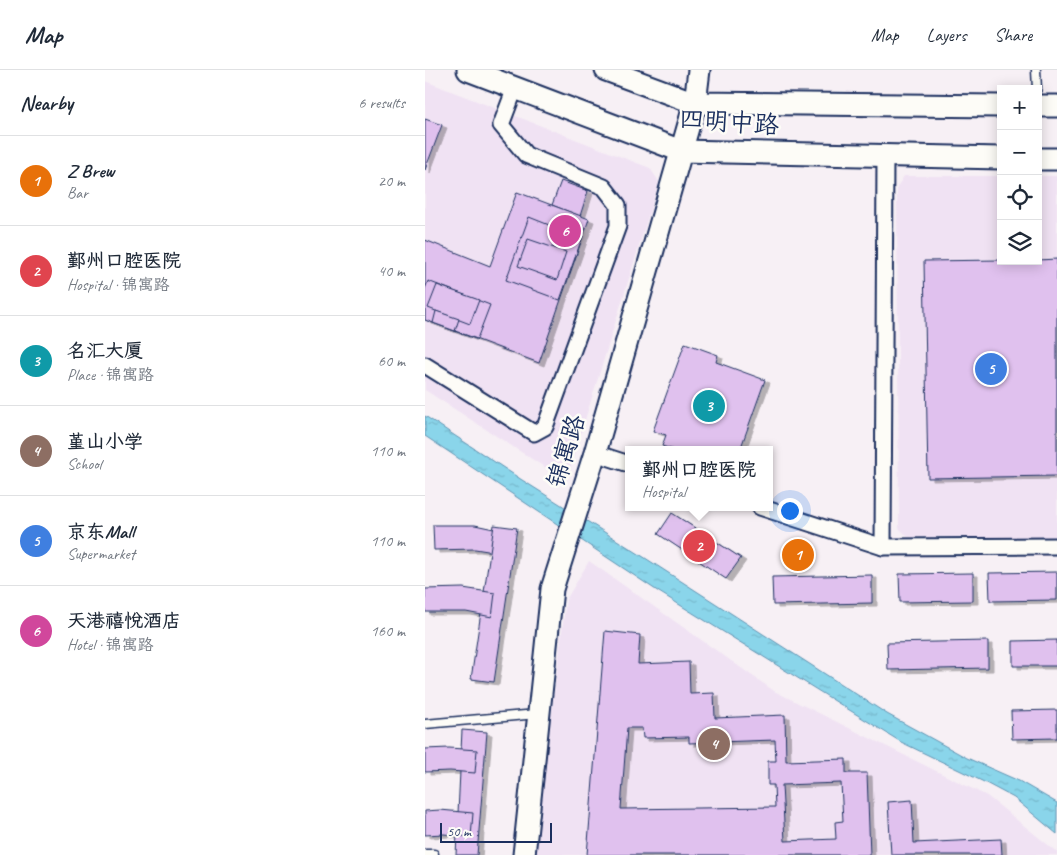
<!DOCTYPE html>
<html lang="en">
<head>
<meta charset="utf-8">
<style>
	:root { --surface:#fff; --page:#f6f6f7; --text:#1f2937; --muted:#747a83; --line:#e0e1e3; --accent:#c8321e }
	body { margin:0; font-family:Caveat,"LXGW WenKai TC",sans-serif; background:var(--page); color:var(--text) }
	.controls { position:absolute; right:15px; top:15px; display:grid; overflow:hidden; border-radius:0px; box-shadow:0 2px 12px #0003 }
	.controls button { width:45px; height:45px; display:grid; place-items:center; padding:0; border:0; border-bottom:1px solid var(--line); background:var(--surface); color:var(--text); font:25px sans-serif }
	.scale { position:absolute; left:15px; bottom:12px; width:112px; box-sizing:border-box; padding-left:5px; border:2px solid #1b2f5e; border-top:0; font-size:14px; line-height:18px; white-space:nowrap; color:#1b2f5e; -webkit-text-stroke:4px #fdfcf7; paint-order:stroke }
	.you { position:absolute; left:364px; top:440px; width:18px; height:18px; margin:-12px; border:4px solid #fff; border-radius:50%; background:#1a73e8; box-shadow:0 0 0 8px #1a73e833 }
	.badge { display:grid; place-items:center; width:32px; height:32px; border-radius:50%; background:var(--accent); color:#fff; font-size:16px; font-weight:700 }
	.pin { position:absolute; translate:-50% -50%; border:2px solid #fff; box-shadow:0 1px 5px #0006 }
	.popup { position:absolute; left:200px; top:376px; width:148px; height:65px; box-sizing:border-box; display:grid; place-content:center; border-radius:0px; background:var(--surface); filter:drop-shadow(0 1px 4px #0005); font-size:16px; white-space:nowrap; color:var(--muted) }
	.popup b { font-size:19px; color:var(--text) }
	.popup::after { content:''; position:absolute; left:50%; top:100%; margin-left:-10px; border:10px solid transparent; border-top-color:var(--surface) }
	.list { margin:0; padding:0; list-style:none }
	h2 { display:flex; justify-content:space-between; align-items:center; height:65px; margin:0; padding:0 20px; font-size:21px }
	h2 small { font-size:16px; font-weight:400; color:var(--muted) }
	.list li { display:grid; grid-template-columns:32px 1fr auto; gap:15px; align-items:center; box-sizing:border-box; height:90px; padding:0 20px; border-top:1px solid var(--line) }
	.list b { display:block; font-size:19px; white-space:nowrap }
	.list p { margin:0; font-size:16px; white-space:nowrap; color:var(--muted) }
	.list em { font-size:16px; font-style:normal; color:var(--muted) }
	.icon { flex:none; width:28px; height:28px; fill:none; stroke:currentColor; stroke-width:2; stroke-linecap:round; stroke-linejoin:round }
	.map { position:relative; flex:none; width:632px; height:785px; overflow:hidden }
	header { display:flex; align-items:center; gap:30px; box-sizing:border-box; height:70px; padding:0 25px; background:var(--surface); border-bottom:1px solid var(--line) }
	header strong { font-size:24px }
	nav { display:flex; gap:28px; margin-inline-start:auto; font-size:18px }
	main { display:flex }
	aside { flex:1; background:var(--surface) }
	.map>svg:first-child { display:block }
	.built { fill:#f0e2f3 }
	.water { fill:url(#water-ripples); stroke:#5e93b2 }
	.building { fill:#e0c1ee; stroke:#1b2f5e; fill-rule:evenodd; filter:url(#shadow) }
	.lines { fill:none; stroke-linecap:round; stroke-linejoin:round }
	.lane-casing { stroke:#1b2f5e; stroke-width:11 }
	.street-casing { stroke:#1b2f5e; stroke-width:19 }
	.secondary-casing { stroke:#1b2f5e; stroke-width:25 }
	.lane { stroke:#fdfcf7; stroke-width:8 }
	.street { stroke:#fdfcf7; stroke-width:15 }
	.secondary { stroke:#fdfcf7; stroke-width:21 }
	.labels { text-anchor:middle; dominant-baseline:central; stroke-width:5; stroke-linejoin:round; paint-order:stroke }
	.street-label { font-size:25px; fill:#1b2f5e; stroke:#fdfcf7 }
</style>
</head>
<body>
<header>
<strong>Map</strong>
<nav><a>Map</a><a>Layers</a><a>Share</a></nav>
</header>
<main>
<aside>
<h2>Nearby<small>6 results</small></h2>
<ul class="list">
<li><span class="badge" style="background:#e8710a">1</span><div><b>Z Brew</b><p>Bar</p></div><em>20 m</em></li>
<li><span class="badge" style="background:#e0444e">2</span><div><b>鄞州口腔医院</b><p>Hospital · 锦寓路</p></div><em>40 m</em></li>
<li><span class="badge" style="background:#0f9aa8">3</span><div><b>名汇大厦</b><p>Place · 锦寓路</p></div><em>60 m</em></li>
<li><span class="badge" style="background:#8d6e63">4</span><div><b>堇山小学</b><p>School</p></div><em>110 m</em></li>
<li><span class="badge" style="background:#3f7fe0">5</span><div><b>京东Mall</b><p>Supermarket</p></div><em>110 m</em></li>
<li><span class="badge" style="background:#d1479c">6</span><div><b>天港禧悦酒店</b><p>Hotel · 锦寓路</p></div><em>160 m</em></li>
</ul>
</aside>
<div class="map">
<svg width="632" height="785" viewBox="0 0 632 785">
	<defs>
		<pattern id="water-ripples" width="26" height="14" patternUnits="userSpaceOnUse" patternTransform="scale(1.25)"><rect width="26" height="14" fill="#8ad5ea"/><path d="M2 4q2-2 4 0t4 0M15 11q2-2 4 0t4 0" fill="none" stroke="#76b7cb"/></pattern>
		<filter id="shadow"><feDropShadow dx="5" dy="3" stdDeviation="0" flood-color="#0004"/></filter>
	</defs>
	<rect width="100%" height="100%" fill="#f7f0f5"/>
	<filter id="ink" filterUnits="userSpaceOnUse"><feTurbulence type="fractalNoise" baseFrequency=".02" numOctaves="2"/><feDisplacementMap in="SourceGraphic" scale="10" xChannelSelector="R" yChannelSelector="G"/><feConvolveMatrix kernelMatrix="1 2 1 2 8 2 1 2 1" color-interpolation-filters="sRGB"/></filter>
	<g filter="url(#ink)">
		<g class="built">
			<path d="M0,11L225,98L234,112L141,411L0,320Z"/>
			<path d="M479,106H576V191H613V106H632V467H483L474,458L472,117Z"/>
			<path d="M164,491L349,621L562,726L632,782V785H108L141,530Z"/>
		</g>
		<path class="water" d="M0,346L97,410L214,484L462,644L542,688L594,711L632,733V764L589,728L559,712L476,672L234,522L0,366Z"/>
		<g class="building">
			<path d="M0,49L17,55L0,100Z"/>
			<path d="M136,111L163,121L155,146L127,135Z"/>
			<path d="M92,122L164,149L114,293L0,250V170L65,196Z"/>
			<path d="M104,147L157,168L135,230L81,210Z"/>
			<path d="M103,169L141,182L132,210L93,196Z"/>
			<path d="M632,189V406L503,408L499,191L576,190V191H613V190Z"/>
			<path d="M3,211L65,235L52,269L0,250V219Z"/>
			<path d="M12,215L54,230L45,254L3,238Z"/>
			<path d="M11,241L34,249L30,261L8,253Z"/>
			<path d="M260,273L293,285L291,292L340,310L315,380H249L237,376L241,365L228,361Z"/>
			<path d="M247,443L316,488L301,509L233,464Z"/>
			<path d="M8,455H50L78,461L75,483L50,479L9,480Z"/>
			<path d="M69,455L92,458L69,612L46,609Z"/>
			<path d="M632,502V530L565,531L564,503Z"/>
			<path d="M548,503V531L475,532L474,504Z"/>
			<path d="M447,505V533L348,535L347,507Z"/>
			<path d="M38,518L70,523L67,547L41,542H0V519Z"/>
			<path d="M180,561L215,565L213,594L264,592L265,624L289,623L290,648L360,645L361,691L421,689V703H442L445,785H162ZM202,658H217L218,668L264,667V673L350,670L351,691H343V715H349L350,737L196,739ZM416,713L418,751L410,752L411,769L360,771L357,715Z"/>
			<path d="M632,570V596H588V571Z"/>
			<path d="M563,571V598L463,600L462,573Z"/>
			<path d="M632,640V668L587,669L586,641Z"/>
			<path d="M37,660L62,662L52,785H31Z"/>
			<path d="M24,678L52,680L50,703L25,701L0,702V679Z"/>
			<path d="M487,730L489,773L576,769L577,785H466L463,732Z"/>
			<path d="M15,740L48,743L46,767L19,764L0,765V741Z"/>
		</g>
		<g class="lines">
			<g class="lane-casing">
				<g id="lane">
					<path d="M611,0L612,19"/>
					<path d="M0,654L112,644"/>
					<path d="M0,784H9"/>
				</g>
			</g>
			<g class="street-casing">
				<g id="street">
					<path d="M0,295L109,363L120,357L193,156V135L179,117L101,85L76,55L90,18"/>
					<path d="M170,383L204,394"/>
					<path d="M335,437L458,477L632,476"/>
					<path d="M458,477L460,86"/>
				</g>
			</g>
			<g class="secondary-casing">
				<g id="secondary">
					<path d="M43,0L256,81L576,88"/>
					<path d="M181,0L270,33L576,36"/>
					<path d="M613,36H632"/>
					<path d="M613,89H632"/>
					<path d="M99,785L127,519L170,383L270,33L274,0"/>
				</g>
			</g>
			<use href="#lane" class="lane"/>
			<use href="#street" class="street"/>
			<use href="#secondary" class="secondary"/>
		</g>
	</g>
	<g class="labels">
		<g class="street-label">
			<text transform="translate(304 52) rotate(4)">四明中路</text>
			<text transform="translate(141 381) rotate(-73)">锦寓路</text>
		</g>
	</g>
</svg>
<div class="controls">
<button>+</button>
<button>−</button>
<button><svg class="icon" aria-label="locate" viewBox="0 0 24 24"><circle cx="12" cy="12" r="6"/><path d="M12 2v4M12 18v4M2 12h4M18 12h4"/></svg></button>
<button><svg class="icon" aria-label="layers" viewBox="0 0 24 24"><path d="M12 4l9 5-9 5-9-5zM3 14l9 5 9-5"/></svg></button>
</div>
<div class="scale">50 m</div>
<div class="you"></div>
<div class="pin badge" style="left:373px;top:485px;background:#e8710a">1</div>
<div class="pin badge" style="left:274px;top:476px;background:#e0444e">2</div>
<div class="popup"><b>鄞州口腔医院</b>Hospital</div>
<div class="pin badge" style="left:284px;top:336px;background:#0f9aa8">3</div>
<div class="pin badge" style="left:289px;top:674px;background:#8d6e63">4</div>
<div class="pin badge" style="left:566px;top:299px;background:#3f7fe0">5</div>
<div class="pin badge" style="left:140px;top:161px;background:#d1479c">6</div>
</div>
</main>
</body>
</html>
